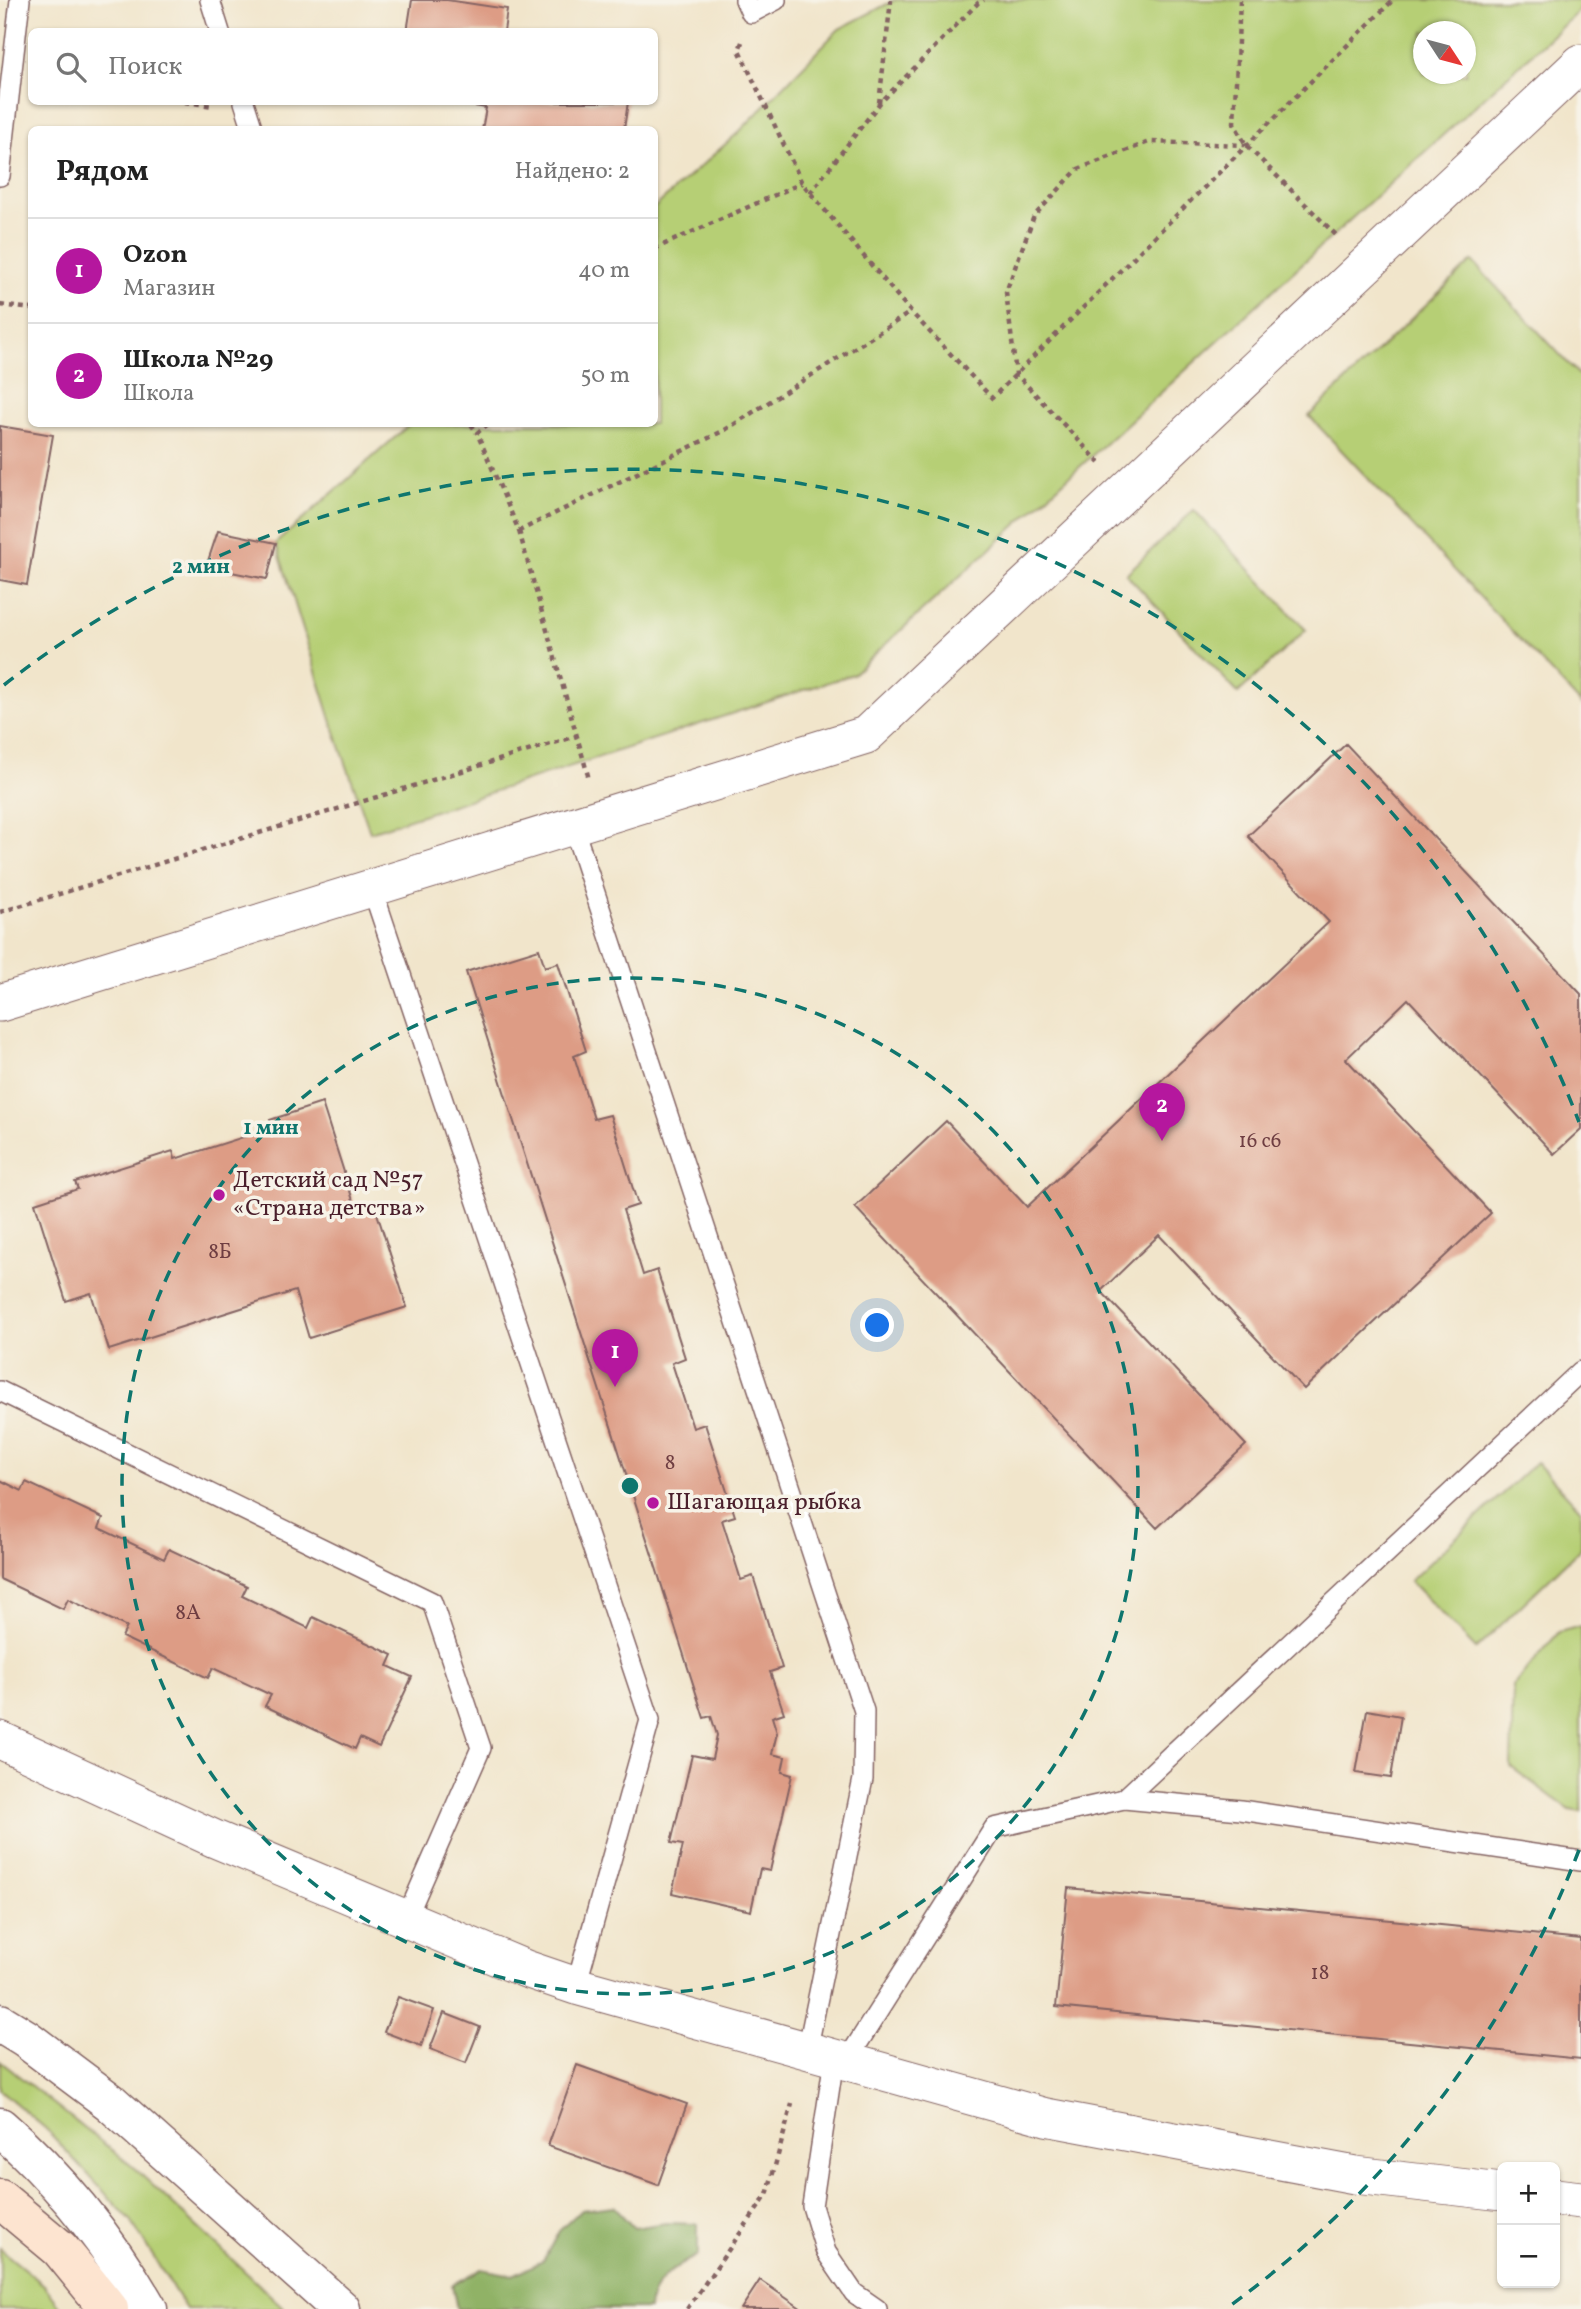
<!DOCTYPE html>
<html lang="ru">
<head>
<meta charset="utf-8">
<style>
	:root { --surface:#fff; --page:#f6f6f6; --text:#222; --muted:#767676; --line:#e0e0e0; --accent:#b5179e }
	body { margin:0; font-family:Vollkorn,serif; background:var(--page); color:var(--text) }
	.controls { position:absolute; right:21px; bottom:21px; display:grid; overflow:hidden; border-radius:10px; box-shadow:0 2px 5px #0004 }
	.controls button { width:63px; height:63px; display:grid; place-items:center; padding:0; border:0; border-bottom:2px solid var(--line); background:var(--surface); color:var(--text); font:35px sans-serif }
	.compass { position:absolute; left:1413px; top:21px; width:63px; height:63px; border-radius:50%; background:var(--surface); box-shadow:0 2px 5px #0004; rotate:126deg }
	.you { position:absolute; left:878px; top:1326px; width:24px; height:24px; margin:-18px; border:5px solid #fff; border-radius:50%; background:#1a73e8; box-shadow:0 0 0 10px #1a73e833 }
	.badge { display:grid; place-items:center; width:46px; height:46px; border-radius:50%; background:var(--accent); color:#fff; font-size:23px; font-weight:700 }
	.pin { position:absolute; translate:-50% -58px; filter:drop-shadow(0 2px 4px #0008) }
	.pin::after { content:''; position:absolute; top:37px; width:24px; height:21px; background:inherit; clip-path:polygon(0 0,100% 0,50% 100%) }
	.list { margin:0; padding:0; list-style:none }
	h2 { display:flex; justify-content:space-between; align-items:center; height:91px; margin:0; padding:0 28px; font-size:30px }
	h2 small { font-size:23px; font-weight:400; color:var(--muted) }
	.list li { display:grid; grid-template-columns:46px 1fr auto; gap:21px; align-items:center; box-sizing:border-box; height:105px; padding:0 28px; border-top:2px solid var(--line) }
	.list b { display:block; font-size:26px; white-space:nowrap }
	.list p { margin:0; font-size:23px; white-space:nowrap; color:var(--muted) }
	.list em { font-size:23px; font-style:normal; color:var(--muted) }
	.icon { flex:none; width:38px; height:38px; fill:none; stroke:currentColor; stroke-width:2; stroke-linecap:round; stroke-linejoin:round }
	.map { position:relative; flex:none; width:1581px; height:2309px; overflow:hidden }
	.search { position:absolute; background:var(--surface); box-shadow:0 2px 5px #0004; left:28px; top:28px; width:630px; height:77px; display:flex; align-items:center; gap:18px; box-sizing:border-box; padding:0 24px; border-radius:10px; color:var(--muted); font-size:26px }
	.panel { position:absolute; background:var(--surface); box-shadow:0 2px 5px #0004; left:28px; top:126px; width:630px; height:301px; border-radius:10px }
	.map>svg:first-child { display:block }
	.green { fill:#b6cf74; stroke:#807750; stroke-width:2; fill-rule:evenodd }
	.forest { fill:#90b266; stroke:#6d6848; stroke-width:2 }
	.building { fill:#dd9c85 }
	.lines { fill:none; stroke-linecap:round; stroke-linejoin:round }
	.service-casing { stroke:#846463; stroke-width:22 }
	.minor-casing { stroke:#846463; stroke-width:39 }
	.tertiary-casing { stroke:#846463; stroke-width:41 }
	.secondary-casing { stroke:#846463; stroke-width:41 }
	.path { stroke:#846463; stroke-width:4.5; stroke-dasharray:5 5; stroke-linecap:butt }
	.service { stroke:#fff; stroke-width:19 }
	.minor { stroke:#fff; stroke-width:37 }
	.tertiary { stroke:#fff; stroke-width:38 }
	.secondary { stroke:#fde4d0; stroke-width:38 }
	.ring { fill:none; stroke:#0f766e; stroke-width:3.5; stroke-dasharray:12 9 }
	.poi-dot { fill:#b5179e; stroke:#f7f3e8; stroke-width:2.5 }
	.labels { text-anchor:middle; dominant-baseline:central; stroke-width:7; stroke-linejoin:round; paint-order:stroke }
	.number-label { font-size:21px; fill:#6f3e42 }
	.poi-label { font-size:24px; fill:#4a1f2b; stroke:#f7f3e8; text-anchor:start }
	.centre { fill:#0f766e; stroke:#f7f3e8; stroke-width:3.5 }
	.ring-label { font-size:21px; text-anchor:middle; font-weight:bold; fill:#0f766e; stroke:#f7f3e8; stroke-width:7; stroke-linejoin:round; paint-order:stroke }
</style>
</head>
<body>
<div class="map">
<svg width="1581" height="2309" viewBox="0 0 1581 2309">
	<rect width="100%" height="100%" fill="#f7f3e8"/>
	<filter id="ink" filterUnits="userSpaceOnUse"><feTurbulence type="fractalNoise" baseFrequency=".0143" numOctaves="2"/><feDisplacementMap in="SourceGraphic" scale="14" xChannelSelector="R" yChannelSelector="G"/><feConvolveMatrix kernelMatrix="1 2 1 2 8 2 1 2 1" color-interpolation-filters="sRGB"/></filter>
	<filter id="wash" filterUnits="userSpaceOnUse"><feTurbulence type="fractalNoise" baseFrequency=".00686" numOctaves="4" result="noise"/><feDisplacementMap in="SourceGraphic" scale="28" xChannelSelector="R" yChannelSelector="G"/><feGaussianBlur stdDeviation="1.57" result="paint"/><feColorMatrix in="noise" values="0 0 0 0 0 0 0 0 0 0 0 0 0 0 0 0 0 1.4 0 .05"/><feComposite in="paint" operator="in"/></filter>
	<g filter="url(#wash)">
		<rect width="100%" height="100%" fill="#f1e5cb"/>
		<g class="green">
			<path d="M895,0H1581V9L853,674L370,832L333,726L276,543L410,424H654L655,207L739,132L839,29ZM1424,32H1466V74H1424Z"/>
			<path d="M1472,261L1581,377V704L1309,416Z"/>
			<path d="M1194,510L1306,630L1238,693L1126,574Z"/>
			<path d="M1536,1462L1581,1510V1548L1476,1649L1410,1581Z"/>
			<path d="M1581,1626V1812L1570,1810L1511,1767L1513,1686L1559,1632Z"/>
			<path d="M0,2061L133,2167L285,2309H186L131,2221L46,2129L0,2090Z"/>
			<path d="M0,2249L44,2285L62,2309H0Z"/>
		</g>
		<path class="forest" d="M613,2206L634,2228L666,2223L698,2224V2255C675,2267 651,2280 649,2309H457L452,2285L481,2269L513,2275L543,2261L559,2231L581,2210Z"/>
		<g id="blocks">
			<g class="building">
				<path d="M412,0H447L507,9L504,32H407Z"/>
				<path d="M452,102H628L624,129L588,124L587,130H482L486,108Z"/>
				<path d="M0,426L53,435L27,585L0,580Z"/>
				<path d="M218,531L276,543L267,579L206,567Z"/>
				<path d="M1346,744L1581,994V1129L1554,1154L1408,999L1346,1059L1491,1213L1304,1389L1159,1235L1101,1291L1246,1445L1157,1528L855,1207L946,1121L1027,1207L1329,922L1248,836Z"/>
				<path d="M539,949L545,967L558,963L586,1051L574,1056L594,1119L610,1115L638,1205L623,1210L643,1275L657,1270L685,1358L672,1363L693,1428L705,1424L735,1516L722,1520L741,1580L753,1576L782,1668L770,1672L784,1713L772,1717L777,1733L772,1754L785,1757L782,1772L792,1775L770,1871L760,1869L751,1911L672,1893L683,1845L671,1843L692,1755L712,1759L717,1735L711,1716L704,1718L466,972Z"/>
				<path d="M322,1103L357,1213L375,1207L407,1307L309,1338L295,1291L109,1350L91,1293L66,1301L35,1203L78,1189L75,1182L173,1151L175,1159L272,1128L270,1120Z"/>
				<path d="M0,1480L22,1491L26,1482L103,1518L99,1528L164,1559L169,1549L247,1586L242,1596L308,1628L313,1617L393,1655L388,1666L412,1677L379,1747L360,1738L355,1749L265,1706L271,1695L213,1668L208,1678L122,1637L127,1627L68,1599L63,1609L0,1579Z"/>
				<path d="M1367,1710L1401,1716L1391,1778L1356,1773Z"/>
				<path d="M1068,1888L1581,1939V2059L1056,2007Z"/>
				<path d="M398,1997L434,2010L421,2046L384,2032Z"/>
				<path d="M444,2013L480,2027L466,2063L430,2049Z"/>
				<path d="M577,2065L687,2104L658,2185L548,2146Z"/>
				<path d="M760,2280L802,2309H741Z"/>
			</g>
		</g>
	</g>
	<g filter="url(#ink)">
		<use href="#blocks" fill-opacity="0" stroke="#846463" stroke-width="2"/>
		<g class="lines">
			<g class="service-casing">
				<g id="service">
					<path d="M210,0L220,32"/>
					<path d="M745,0L751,13L776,0"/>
					<path d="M244,102L253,130"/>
					<path d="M0,176L20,0"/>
					<path d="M573,826L864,1711L863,1779L807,2051"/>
					<path d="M372,888L650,1720L576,1986"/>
					<path d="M0,1391L432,1602L481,1748L406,1919"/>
					<path d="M1124,1799L1581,1371"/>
					<path d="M834,2059L812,2206L826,2252L854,2293L877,2309"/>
					<path d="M846,2062L994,1828L1124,1799L1241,1810L1581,1861"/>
				</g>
			</g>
			<g class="minor-casing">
				<g id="minor">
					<path d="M0,1003L866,735L1581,63"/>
					<path d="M0,1740L215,1839L526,1969L576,1986L1046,2117L1355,2175L1502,2192"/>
					<path d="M1555,2197L1581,2200"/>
				</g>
			</g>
			<g class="tertiary-casing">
				<g id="tertiary">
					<path d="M0,2023L26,2039L110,2102L341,2309"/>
					<path d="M0,2127C60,2179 108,2240 148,2309"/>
				</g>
			</g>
			<g class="secondary-casing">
				<path id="secondary" d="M0,2199L60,2249L109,2309"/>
			</g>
			<g class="path">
				<path d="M1240,0L1234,123L1246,145L1339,238"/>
				<path d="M742,42L739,50L802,183L911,312L992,398L1393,0"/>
				<path d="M185,102L214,106"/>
				<path d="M879,103L891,0"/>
				<path d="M810,193L879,104L978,3L984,0"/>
				<path d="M654,249L802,183"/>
				<path d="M0,305L32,309"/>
				<path d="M471,424L477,433"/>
				<path d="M488,424L477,433L519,531L725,430L911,312"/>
				<path d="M1100,463L1016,374L1006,292L1034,216L1078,169L1149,142L1245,145"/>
				<path d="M519,531L589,779"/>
				<path d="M0,912L577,736"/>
				<path d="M687,2309L767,2195L792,2104"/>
			</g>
			<use href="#service" class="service"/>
			<use href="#minor" class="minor"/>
			<use href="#tertiary" class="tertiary"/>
			<use href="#secondary" class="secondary"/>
		</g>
	</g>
	<g class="ring">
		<circle cx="630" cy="1486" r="508"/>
		<path d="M1579 1850A1016 1016 0 0 1 1227 2308M4 685A1016 1016 0 0 1 1579 1122"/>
	</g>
	<g class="poi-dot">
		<circle cx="219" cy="1195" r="7"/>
		<circle cx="653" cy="1503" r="7"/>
	</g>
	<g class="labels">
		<g class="number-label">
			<text x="1260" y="1141">16 с6</text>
			<text x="220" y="1252">8Б</text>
			<text x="670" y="1463">8</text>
			<text x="188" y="1613">8А</text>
			<text x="1320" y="1973">18</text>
		</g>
		<g class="poi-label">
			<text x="233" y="1181">Детский сад №57<tspan x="233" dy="28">«Страна детства»</tspan></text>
			<text x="667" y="1503">Шагающая рыбка</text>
		</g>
	</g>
	<circle cx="630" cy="1486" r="10" class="centre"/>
	<g class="ring-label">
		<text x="201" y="573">2 мин</text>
		<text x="271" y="1134">1 мин</text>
	</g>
</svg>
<div class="controls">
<button>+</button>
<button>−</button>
</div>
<svg class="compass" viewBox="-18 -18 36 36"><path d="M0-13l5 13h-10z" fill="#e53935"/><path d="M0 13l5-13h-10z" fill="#767676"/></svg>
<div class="you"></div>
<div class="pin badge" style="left:615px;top:1387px">1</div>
<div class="pin badge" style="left:1162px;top:1141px">2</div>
<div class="search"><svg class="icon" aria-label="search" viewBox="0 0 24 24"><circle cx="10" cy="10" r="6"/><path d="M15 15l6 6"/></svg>Поиск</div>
<section class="panel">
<h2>Рядом<small>Найдено: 2</small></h2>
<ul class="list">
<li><span class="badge">1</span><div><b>Ozon</b><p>Магазин</p></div><em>40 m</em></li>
<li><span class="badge">2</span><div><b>Школа №29</b><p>Школа</p></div><em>50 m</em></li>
</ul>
</section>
</div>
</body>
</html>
